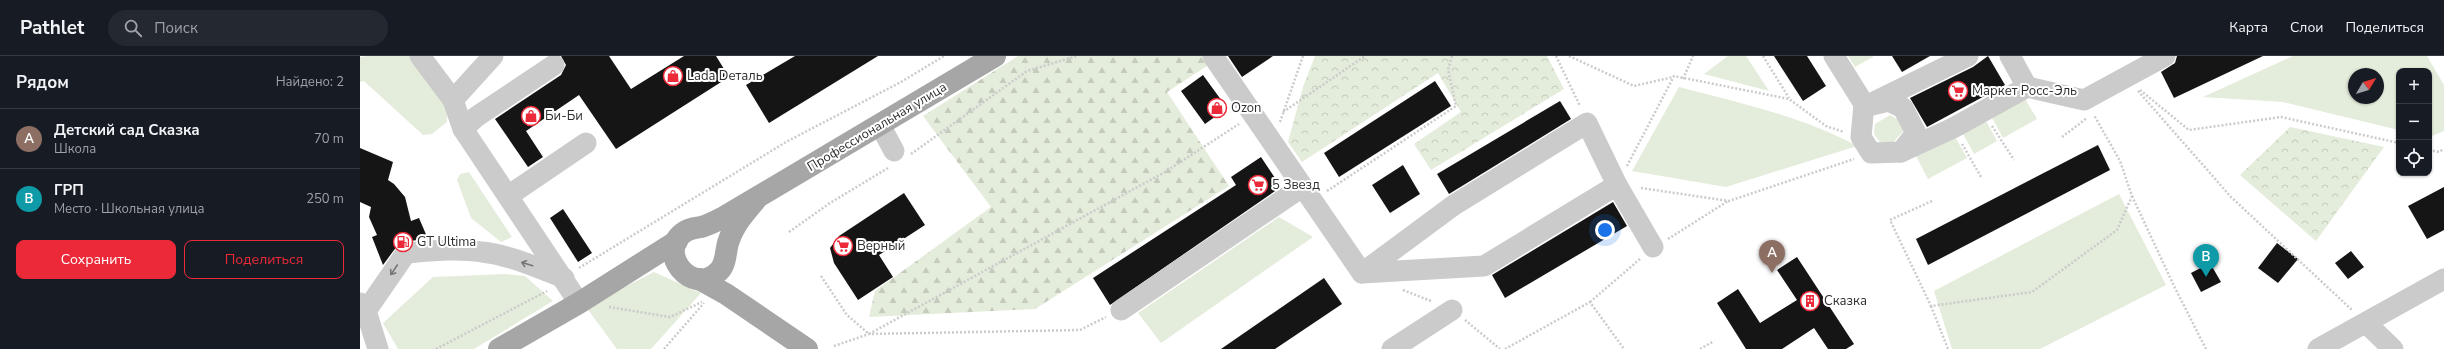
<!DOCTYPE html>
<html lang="ru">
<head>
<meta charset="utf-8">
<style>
	:root { --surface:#171b24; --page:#242831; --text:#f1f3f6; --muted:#9ea1a6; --line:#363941; --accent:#ec2938 }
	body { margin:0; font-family:"Nunito Sans",sans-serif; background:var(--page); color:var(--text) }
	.controls { position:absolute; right:12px; top:12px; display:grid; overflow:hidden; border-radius:8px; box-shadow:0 1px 3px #0004 }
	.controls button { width:36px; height:36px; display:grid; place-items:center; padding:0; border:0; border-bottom:1px solid var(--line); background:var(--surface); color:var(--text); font:20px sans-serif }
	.compass { position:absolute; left:1988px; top:12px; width:36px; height:36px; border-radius:50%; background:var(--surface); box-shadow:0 1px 3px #0004; rotate:52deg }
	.you { position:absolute; left:1245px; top:174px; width:14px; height:14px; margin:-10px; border:3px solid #fff; border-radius:50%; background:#1a73e8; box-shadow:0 0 0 6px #1a73e833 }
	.badge { display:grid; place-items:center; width:26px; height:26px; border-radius:50%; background:var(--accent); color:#fff; font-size:13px; font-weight:700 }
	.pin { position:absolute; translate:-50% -33px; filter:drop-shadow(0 1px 2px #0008) }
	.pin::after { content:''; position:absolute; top:21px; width:14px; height:12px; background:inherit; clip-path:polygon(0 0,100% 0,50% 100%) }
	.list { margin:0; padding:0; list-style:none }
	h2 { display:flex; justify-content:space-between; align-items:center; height:52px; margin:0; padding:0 16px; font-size:17px }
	h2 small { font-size:13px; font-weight:400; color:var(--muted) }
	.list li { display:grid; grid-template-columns:26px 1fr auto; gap:12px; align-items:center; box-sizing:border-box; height:60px; padding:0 16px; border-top:1px solid var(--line) }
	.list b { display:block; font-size:15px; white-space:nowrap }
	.list p { margin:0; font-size:13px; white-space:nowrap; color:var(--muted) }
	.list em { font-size:13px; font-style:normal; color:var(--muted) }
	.actions { display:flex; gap:8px; padding:12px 16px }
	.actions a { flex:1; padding:9px 0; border:1px solid var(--accent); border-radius:8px; text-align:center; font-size:14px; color:var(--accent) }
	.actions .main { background:var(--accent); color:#fff }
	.icon { flex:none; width:22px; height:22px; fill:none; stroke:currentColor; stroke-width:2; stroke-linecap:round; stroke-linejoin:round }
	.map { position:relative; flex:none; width:2084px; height:293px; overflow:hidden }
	header { display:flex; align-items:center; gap:24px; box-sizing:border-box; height:56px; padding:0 20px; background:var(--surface); border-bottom:1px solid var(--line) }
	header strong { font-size:19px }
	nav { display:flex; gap:22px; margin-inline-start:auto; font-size:14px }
	.search { width:280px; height:36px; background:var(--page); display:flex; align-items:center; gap:10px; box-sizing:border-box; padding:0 14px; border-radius:22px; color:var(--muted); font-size:15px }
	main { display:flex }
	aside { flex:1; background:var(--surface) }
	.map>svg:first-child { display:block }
	.grass { fill:#e4ecdb; fill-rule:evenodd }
	.forest { fill:url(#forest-firs) }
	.park { fill:url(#park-crowns) }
	.building { fill:#151515 }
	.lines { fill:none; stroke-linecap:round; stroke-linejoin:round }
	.path { stroke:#cbcbcb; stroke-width:2.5; stroke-dasharray:2 2; stroke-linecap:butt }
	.minor { stroke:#cbcbcb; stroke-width:21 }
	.major { stroke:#a6a6a6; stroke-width:22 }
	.oneway { stroke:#757575 }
	.labels { text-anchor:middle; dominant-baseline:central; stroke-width:4; stroke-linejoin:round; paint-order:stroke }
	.poi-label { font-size:13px; fill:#2e2e2e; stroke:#fff; text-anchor:start }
	.street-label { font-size:13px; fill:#2e2e2e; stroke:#fff }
</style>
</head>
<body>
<header>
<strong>Pathlet</strong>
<div class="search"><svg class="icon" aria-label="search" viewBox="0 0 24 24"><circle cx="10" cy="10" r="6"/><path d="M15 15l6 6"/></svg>Поиск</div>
<nav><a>Карта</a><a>Слои</a><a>Поделиться</a></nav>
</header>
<main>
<aside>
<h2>Рядом<small>Найдено: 2</small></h2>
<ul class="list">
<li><span class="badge" style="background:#8d6e63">A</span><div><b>Детский сад Сказка</b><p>Школа</p></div><em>70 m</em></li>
<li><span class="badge" style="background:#0f9aa8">B</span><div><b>ГРП</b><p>Место · Школьная улица</p></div><em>250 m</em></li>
</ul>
<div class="actions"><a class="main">Сохранить</a><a>Поделиться</a></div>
</aside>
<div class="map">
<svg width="2084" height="293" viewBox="0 0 2084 293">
	<defs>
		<pattern id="forest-firs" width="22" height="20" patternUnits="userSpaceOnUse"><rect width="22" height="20" fill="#e4ecdb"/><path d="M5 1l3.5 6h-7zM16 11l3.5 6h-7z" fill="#c4cbbc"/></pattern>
		<pattern id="park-crowns" width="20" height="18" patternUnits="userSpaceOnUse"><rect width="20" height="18" fill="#e4ecdb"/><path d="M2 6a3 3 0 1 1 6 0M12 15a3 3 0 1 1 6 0" fill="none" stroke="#c4cbbc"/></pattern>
	</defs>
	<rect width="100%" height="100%" fill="#fff"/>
	<g class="grass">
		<path d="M8,0H51L87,48V66L72,78L63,79L4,25L0,26V1Z"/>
		<path d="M1368,0H1386L1409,35L1344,18Z"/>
		<path d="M1488,0H1513V1L1495,11Z"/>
		<path d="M1933,0H2067L2084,29V75L2069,81V15H2039V74L1923,46L1843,41ZM1994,18H2018V42H1994Z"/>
		<path d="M1319,31C1379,47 1442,60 1497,90L1366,131L1272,115Z"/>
		<path d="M1664,41L1677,63L1643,82L1631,60Z"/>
		<path d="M1530,59L1540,65L1544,74L1531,89L1520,86L1514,78L1515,68Z"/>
		<path d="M1625,63L1637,85L1614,98L1602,76Z"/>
		<path d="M1594,79L1607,102L1568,123L1556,100Z"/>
		<path d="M109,116L152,181L141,186L111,162L97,124L100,118Z"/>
		<path d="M1759,138L1806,229L1680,293H1592L1574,235Z"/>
		<path d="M919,161L953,181L801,287L778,257Z"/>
		<path d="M294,216L341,237L291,293H257L226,251Z"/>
		<path d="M146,218L165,220L193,245L114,293H38L23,267L73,221Z"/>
	</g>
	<path class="forest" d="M658,0H845L850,8L807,36L869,130L675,253L509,261L515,235L631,151L563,60Z"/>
	<g class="park">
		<path d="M955,0H1187L1204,33L1071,114L1054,88L1101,56L1078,17L942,106L928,86L943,31Z"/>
		<path d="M1930,71L2024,91L1956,185L1880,119Z"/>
	</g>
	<g class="building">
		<path d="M201,0H249L271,33L324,0H356L369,21L256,93L219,39L166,75L183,101L168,111L135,63L201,19L206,9Z"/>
		<path d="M435,0H518L409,67L386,29Z"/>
		<path d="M868,0H913L882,21Z"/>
		<path d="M1414,0H1447L1466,30L1443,45Z"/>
		<path d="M1532,0H1570L1542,16Z"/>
		<path d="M1628,0L1645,29L1567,71L1550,42L1613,11Z"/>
		<path d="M1817,0H1903L1814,42L1801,16L1815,7Z"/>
		<path d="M843,19L867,52L845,68L821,35Z"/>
		<path d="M1075,25L1091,50L979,121L964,97Z"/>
		<path d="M1200,45L1211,63L1089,138L1077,118Z"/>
		<path d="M1738,89L1750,114L1568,209L1556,183Z"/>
		<path d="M0,92L33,106L28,124L34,128L45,141L51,165L59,162L68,183L40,186L23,209L12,181L17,179L9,161L11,151L0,146Z"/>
		<path d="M901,101L921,131L750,249L733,222L876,129L871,121Z"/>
		<path d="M1043,109L1060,138L1030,157L1012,129Z"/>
		<path d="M2084,131V174L2067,183L2048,150Z"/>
		<path d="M544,137L565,169L519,199L533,221L498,244L474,207L470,192L479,180Z"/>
		<path d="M1253,146L1267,170L1145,242L1132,219Z"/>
		<path d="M203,153L232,197L218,206L190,162Z"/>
		<path d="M1917,187L1938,203L1918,227L1898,212Z"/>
		<path d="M1991,195L2004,211L1988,223L1975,207Z"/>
		<path d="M1437,201L1494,288L1486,293H1468L1454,272L1422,293H1386L1357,247L1378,233L1400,267L1437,244L1417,214Z"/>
		<path d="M1850,207L1861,226L1841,236L1831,217Z"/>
		<path d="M964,222L982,248L915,293H861Z"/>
	</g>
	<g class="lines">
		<g class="path">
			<path d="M1196,0L1220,50"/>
			<path d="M1209,0L1274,30L1313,21"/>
			<path d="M1403,0L1429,42"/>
			<path d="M1323,23L1333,0"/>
			<path d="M1780,34L1829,74L1921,61L2039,87"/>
			<path d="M1778,35L1871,141L1992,254"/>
			<path d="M923,56L1005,0"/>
			<path d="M920,66L943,0"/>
			<path d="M1632,70L1654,104"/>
			<path d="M1702,81L1727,62"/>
			<path d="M1602,88L1621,121"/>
			<path d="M2069,94L2079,96L2084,93"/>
			<path d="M551,98L667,15L717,0"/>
			<path d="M1267,110L1314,20L1429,43L1466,70L1484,76"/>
			<path d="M1281,132L1369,145L1494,103"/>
			<path d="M967,135L1096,50L1088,14L1092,0"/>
			<path d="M1772,140L1814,230L1846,293"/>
			<path d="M1572,145L1530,164L1571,250L1672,236L1757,174L1772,140L1760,105L1734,59"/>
			<path d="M429,176L470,147L528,112"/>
			<path d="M1308,183L1368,145"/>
			<path d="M219,212L426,86L541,26L584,0"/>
			<path d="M461,220L487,259L509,278L805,116L879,68"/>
			<path d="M1043,234L1071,245"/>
			<path d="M1230,246L1280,203"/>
			<path d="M1571,250L1588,293"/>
			<path d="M249,251L310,261L342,246"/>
			<path d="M1105,264L1140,293"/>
			<path d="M474,290L509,278L720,274L746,261"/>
			<path d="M76,293L187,235"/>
			<path d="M304,293L344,247"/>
			<path d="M1145,293L1230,246L1264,293"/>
			<path d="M1340,293L1354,285"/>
		</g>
		<g class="minor">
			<path d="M60,0L93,44L103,73L219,247"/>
			<path d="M853,0L1002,217L1124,210L1257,129"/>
			<path d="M1474,0L1504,48L1501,81L1511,97L1541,96L1593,72L1667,31L1724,44L1805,0"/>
			<path d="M1650,0L1667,31"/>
			<path d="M93,44L133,0"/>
			<path d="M1512,49L1529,45L1543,52L1556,77L1541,96"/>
			<path d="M1504,51L1608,0"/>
			<path d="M520,69L534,95"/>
			<path d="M103,73L116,61L194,9"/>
			<path d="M148,140L226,87"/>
			<path d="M1002,217L1094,149L1227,67L1257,129L1293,191"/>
			<path d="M0,247L6,255L18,293"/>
			<path d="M761,254L942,131"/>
			<path d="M0,255H6L46,197C71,195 97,192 122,196C150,199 178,212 204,222"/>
			<path d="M2006,267L2033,293"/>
			<path d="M1032,293L1092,254"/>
			<path d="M1958,293L2084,223"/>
		</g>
		<g class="major">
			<path d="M398,141C387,154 375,167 369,184C365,194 367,207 359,215C332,243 294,194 326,175C331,172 336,172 341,171C349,169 356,165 364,161L635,0"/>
			<path d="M339,223L366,238L447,293"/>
			<path d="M139,293L219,247L317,185"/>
		</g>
	</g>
	<defs><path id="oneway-shaft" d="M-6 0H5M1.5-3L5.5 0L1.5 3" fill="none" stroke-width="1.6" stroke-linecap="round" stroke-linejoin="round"/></defs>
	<g class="oneway">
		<use href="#oneway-shaft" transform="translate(167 208) rotate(-163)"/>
		<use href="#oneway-shaft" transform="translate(34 214) rotate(124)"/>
	</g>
	<defs>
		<g id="shop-ring" transform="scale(1)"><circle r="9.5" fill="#fff" stroke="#ec2938" stroke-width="1.5"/><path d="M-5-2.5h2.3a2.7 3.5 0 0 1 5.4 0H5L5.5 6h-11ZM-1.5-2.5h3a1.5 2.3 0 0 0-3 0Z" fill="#ec2938"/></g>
		<g id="supermarket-ring" transform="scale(1)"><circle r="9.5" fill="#fff" stroke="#ec2938" stroke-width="1.5"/><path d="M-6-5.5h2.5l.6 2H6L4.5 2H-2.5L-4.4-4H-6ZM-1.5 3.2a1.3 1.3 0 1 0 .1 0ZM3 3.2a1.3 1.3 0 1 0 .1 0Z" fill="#ec2938"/></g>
		<g id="fuel-ring" transform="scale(1)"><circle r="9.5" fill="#fff" stroke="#ec2938" stroke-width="1.5"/><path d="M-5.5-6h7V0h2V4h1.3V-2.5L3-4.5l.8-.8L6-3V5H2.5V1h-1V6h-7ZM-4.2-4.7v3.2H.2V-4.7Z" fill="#ec2938"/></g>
		<g id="building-ring" transform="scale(1)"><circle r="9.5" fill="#fff" stroke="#ec2938" stroke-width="1.5"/><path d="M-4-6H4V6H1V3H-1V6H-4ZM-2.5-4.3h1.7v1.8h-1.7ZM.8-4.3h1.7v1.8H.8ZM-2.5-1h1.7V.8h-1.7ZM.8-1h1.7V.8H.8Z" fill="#ec2938"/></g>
	</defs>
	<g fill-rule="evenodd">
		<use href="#shop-ring" x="313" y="20"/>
		<use href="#supermarket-ring" x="1598" y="35"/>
		<use href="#shop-ring" x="857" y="52"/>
		<use href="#shop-ring" x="171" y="60"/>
		<use href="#supermarket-ring" x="898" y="129"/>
		<use href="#fuel-ring" x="43" y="186"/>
		<use href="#supermarket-ring" x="483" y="190"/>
		<use href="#building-ring" x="1450" y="245"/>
	</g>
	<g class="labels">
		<g class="poi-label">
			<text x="327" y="20">Lada Dеталь</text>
			<text x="1612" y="35">Маркет Росс-Эль</text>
			<text x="871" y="52">Ozon</text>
			<text x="185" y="60">Би-Би</text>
			<text x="912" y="129">5 Звезд</text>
			<text x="57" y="186">GT Ultima</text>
			<text x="497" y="190">Верный</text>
			<text x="1464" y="245">Сказка</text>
		</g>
		<g class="street-label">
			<text transform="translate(517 71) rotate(-31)">Профессиональная улица</text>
		</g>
	</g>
</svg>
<div class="controls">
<button>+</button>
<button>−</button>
<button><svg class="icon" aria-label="locate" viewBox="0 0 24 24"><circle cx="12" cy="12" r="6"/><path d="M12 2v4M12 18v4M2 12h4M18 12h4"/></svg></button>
</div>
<svg class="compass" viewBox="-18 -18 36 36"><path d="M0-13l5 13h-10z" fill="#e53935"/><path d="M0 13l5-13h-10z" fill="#9ea1a6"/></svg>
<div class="you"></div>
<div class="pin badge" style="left:1412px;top:217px;background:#8d6e63">A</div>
<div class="pin badge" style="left:1846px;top:221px;background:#0f9aa8">B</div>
</div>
</main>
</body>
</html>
